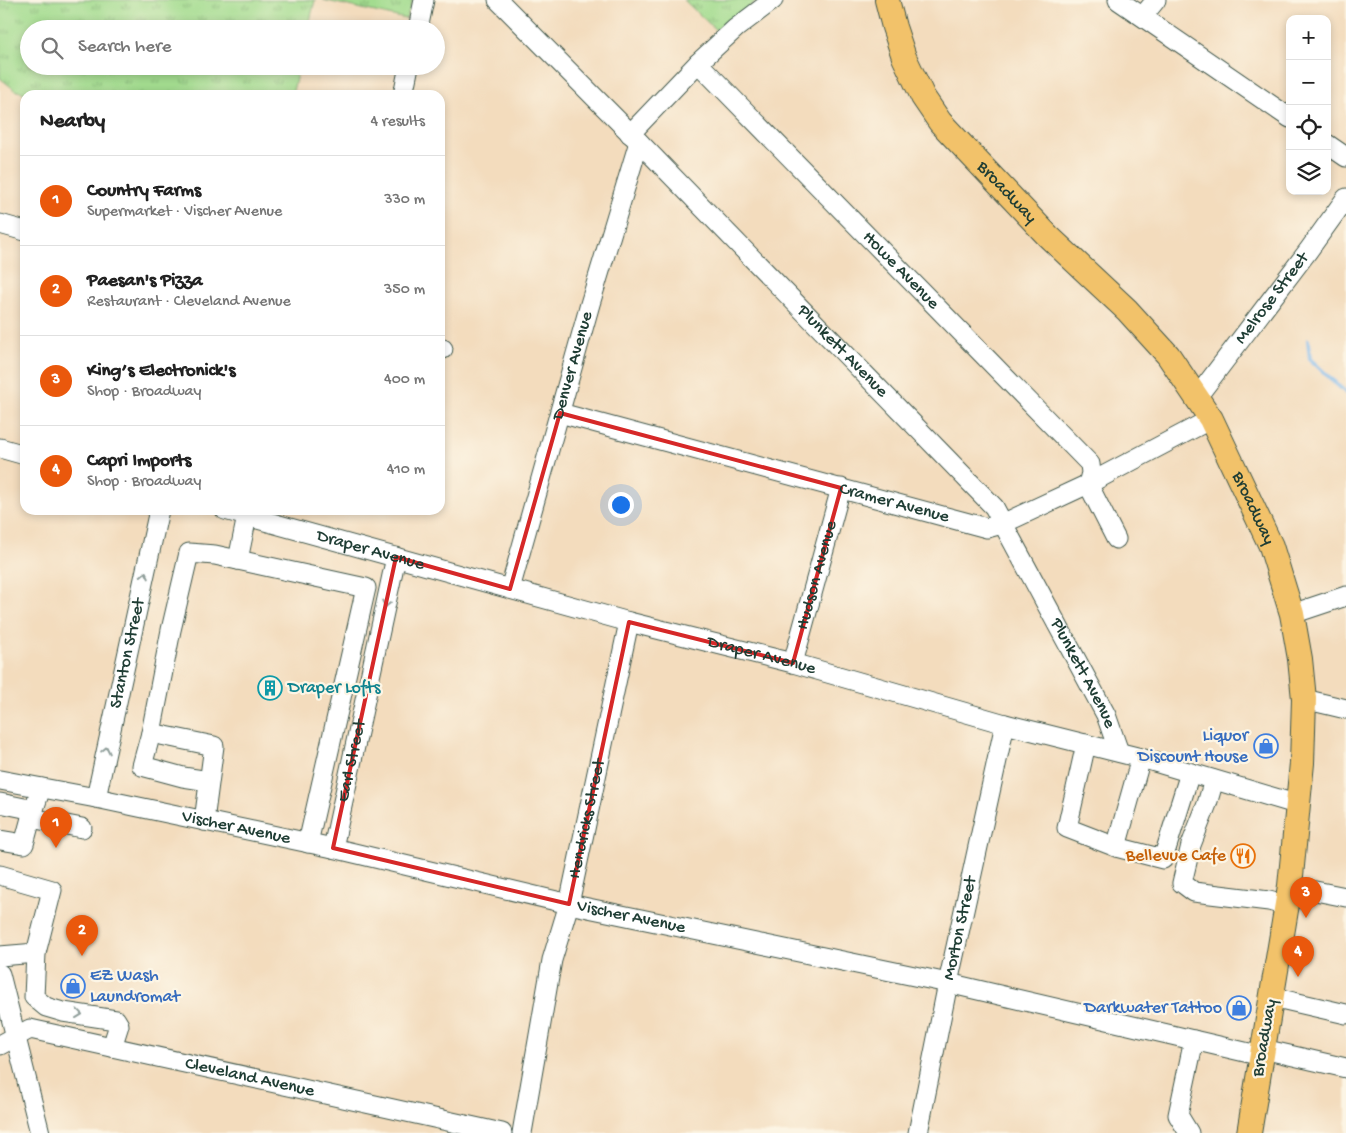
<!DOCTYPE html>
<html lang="en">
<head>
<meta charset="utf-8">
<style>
	:root { --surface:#fff; --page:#f2f2f2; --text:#222; --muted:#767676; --line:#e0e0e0; --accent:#ea580c }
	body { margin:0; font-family:"Gochi Hand",sans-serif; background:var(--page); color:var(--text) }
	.controls { position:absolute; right:15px; top:15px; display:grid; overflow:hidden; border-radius:10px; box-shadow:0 2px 8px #0003 }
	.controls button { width:45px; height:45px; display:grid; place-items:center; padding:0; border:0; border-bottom:1px solid var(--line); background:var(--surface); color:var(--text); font:25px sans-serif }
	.you { position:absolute; left:620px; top:504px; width:18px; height:18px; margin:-12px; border:4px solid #fff; border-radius:50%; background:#1a73e8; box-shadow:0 0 0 8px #1a73e833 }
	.badge { display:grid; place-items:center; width:32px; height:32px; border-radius:50%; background:var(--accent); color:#fff; font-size:16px; font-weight:700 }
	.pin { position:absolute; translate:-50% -41px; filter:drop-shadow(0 1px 2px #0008) }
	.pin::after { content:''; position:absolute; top:26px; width:18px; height:15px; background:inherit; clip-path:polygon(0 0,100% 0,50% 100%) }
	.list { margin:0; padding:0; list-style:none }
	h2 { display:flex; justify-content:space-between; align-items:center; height:65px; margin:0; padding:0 20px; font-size:21px }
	h2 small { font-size:16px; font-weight:400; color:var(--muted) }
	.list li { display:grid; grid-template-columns:32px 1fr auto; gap:15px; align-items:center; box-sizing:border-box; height:90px; padding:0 20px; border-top:1px solid var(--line) }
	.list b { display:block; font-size:19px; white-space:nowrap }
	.list p { margin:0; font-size:16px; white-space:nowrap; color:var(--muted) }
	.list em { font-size:16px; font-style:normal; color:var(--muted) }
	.icon { flex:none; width:28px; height:28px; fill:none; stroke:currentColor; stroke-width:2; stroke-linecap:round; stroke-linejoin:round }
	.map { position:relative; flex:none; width:1346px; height:1133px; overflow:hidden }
	.search { position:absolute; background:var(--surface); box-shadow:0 2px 8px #0003; left:20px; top:20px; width:425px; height:55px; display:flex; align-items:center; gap:12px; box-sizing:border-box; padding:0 18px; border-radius:28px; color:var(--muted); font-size:19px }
	.panel { position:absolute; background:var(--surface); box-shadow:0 2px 8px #0003; left:20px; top:90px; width:425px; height:425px; border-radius:15px }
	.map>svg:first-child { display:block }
	.park { fill:url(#park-tufts); stroke:#618c62 }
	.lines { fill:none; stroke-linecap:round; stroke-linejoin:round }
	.stream { stroke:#7ab7ed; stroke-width:4 }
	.minor-casing { stroke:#3f5549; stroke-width:21 }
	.major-casing { stroke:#3f5549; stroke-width:26 }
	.minor { stroke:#fff; stroke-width:19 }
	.major { stroke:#f2c26a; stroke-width:24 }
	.oneway { stroke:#8f9e9a }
	.marked { fill:none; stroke:#d62828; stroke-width:4; stroke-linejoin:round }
	.labels { text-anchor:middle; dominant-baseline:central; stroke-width:4.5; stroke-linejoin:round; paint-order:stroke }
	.street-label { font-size:18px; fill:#1f3d34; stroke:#fcf5e5 }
	.culture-label { font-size:18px; fill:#0d838f; stroke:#fcf5e5; text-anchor:start }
	.shop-label { font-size:18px; fill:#366cbe; stroke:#fcf5e5; text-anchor:end }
	.food-label { font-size:18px; fill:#c56008; stroke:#fcf5e5; text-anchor:end }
</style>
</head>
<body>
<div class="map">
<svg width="1346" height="1133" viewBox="0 0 1346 1133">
	<defs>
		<pattern id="park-tufts" width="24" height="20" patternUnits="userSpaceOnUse" patternTransform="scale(1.25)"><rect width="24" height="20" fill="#a3dc8f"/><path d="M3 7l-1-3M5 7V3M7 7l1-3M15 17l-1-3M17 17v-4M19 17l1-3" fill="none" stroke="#84b476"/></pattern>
	</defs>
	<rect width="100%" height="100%" fill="#fcf5e5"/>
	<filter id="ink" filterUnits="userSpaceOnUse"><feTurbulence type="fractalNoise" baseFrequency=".02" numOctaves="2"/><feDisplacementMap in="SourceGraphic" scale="10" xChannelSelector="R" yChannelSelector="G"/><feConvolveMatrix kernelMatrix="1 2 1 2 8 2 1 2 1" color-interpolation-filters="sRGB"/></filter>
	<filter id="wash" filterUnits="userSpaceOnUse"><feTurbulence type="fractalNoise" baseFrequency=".0096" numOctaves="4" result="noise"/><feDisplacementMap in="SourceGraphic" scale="20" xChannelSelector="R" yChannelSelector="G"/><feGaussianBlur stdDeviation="1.12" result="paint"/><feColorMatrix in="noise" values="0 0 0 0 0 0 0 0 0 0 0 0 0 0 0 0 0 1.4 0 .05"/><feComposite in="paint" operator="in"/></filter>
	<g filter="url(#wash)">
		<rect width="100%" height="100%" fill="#f3dcbd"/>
		<g class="park">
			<path d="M0,0H315L308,29H29V66H299L292,95H30L15,90L0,78Z"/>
			<path d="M323,0H413L406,19Z"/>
			<path d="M684,0H757L719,33Z"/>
		</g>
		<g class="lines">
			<path class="stream" d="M1308,340L1310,359L1346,393"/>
		</g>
	</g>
	<g filter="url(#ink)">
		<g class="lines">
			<g class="minor-casing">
				<g id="minor">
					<path id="s1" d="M498,0L639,142L994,507L1106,715L1119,752"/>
					<path d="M1118,0L1290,118"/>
					<path d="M1143,16L1156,0"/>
					<path d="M418,29L424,0"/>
					<path id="s2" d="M698,63L1090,464L1091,473L1088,484L1116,539"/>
					<path d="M403,95L409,66"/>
					<path d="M630,134L698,63L736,28L773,0"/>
					<path d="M1327,144L1346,157"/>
					<path d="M0,224L25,231"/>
					<path d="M440,348L443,349"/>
					<path id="s3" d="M1197,397L1308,251L1346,198"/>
					<path id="s4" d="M560,413L987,528L1002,524L1088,484L1211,419"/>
					<path d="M0,448L25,455"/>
					<path id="s5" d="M225,510L629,622L793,663L1005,724L1141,758L1299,805"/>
					<path d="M238,560L247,516"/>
					<path id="s6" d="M510,589L590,304L639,142"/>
					<path d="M1292,614L1346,596"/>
					<path id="s7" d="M793,663L841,488"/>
					<path d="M1304,699L1346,709"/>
					<path d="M151,733L142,766L183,777L209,781"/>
					<path d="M1086,744L1067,828L1116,847L1141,758"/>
					<path id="s8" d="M0,780L96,798L333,848L569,904L948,983L1262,1056"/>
					<path d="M1214,780L1207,804L1191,845L1182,883L1194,892L1269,901L1287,906"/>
					<path d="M41,788L31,818L82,828"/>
					<path id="s9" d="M96,798L159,510"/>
					<path d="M0,803L34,810"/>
					<path d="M204,821L214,746L151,733L171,630L189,553L215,555L366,588L308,843"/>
					<path d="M0,840L24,844L31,818"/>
					<path d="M1116,847L1163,859L1190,773"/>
					<path id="s10" d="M333,848L396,557"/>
					<path d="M0,875L52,890L36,953L0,956"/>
					<path d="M1290,886L1346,897"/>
					<path d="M36,953L34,997L46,1007L63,1012L116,1020L119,1025L112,1047"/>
					<path d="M0,974L40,1133"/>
					<path d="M1272,997L1346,1014"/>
					<path id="s11" d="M0,1045L30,1029L502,1133"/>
					<path d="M1263,1049L1346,1068"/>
					<path id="s12" d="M522,1133L552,960L569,904L629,622"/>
					<path id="s13" d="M918,1133L948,983L1005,724"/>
					<path d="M1189,1133L1178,1115L1194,1040"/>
				</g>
			</g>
			<g class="major-casing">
				<g id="major">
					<path id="s14" d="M887,0L894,27L904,57L923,97L940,122L1048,236L1127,310L1168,355L1211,419L1271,546L1292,614L1300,659L1304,699L1302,763L1290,886L1249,1133"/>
				</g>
			</g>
			<use href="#minor" class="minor"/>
			<use href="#major" class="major"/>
		</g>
		<defs><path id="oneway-chevron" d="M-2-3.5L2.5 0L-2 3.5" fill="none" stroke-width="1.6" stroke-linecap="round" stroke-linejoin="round" transform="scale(1.25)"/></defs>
		<g class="oneway">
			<use href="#oneway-chevron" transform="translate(145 575) rotate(-78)"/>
			<use href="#oneway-chevron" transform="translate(386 604) rotate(102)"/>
			<use href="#oneway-chevron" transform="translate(106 750) rotate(-78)"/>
			<use href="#oneway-chevron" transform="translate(79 1014) rotate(7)"/>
		</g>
	</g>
	<path class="marked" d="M560,413L841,488L793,663L629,622L569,904L333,848L396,557L510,589Z"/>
	<defs>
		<g id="building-ring" transform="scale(1.25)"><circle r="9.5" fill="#fcf5e5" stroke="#0f9aa8" stroke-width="1.5"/><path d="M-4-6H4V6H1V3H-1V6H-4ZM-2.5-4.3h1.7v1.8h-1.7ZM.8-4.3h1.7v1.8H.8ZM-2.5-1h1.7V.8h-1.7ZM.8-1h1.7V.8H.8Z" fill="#0f9aa8"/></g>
		<g id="shop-ring" transform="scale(1.25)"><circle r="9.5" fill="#fcf5e5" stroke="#3f7fe0" stroke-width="1.5"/><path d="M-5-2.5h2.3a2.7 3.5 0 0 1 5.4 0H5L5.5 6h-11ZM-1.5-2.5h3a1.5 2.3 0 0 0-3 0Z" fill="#3f7fe0"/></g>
		<g id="restaurant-ring" transform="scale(1.25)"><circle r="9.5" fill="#fcf5e5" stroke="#e8710a" stroke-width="1.5"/><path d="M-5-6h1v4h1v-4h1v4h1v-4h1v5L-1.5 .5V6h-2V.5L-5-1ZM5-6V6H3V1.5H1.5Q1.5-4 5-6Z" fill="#e8710a"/></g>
	</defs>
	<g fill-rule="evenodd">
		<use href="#building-ring" x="270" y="688"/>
		<use href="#shop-ring" x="1266" y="746"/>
		<use href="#restaurant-ring" x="1243" y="856"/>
		<use href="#shop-ring" x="73" y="986"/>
		<use href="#shop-ring" x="1239" y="1008"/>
	</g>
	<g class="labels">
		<g class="street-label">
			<text stroke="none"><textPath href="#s14" startOffset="231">Broadway</textPath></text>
			<text stroke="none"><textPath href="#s2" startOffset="290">Howe Avenue</textPath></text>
			<text stroke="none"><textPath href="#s3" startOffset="124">Melrose Street</textPath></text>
			<text stroke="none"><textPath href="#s1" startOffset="492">Plunkett Avenue</textPath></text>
			<text stroke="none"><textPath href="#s6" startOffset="232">Denver Avenue</textPath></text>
			<text stroke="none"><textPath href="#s4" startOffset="346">Cramer Avenue</textPath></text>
			<text stroke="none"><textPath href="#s14" startOffset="636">Broadway</textPath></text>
			<text stroke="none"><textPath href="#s5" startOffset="151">Draper Avenue</textPath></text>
			<text stroke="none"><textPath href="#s7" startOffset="91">Hudson Avenue</textPath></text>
			<text stroke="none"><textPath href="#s9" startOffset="148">Stanton Street</textPath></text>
			<text stroke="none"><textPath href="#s5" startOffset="556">Draper Avenue</textPath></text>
			<text stroke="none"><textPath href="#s1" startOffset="898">Plunkett Avenue</textPath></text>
			<text stroke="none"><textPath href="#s10" startOffset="89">Earl Street</textPath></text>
			<text stroke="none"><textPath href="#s12" startOffset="321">Hendricks Street</textPath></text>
			<text stroke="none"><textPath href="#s8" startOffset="241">Vischer Avenue</textPath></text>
			<text stroke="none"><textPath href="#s8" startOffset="646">Vischer Avenue</textPath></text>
			<text stroke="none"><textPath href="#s13" startOffset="209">Morton Street</textPath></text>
			<text transform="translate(1265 1038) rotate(-80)">Broadway</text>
			<text stroke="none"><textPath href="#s11" startOffset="259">Cleveland Avenue</textPath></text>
		</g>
		<g class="culture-label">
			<text x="288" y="688">Draper Lofts</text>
		</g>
		<g class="shop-label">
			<text x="1248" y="736">Liquor<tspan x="1248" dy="21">Discount House</tspan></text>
			<text x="90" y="976" text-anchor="start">EZ Wash<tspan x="90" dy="21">Laundromat</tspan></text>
			<text x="1222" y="1008">Darkwater Tattoo</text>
		</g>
		<g class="food-label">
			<text x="1226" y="856">Bellevue Cafe</text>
		</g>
	</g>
</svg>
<div class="controls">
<button>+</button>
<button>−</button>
<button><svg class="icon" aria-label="locate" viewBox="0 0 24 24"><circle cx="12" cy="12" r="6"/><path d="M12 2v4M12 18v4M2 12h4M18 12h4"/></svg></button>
<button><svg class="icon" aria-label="layers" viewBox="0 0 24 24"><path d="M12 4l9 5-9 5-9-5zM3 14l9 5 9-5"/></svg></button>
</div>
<div class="you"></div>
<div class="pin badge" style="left:56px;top:848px">1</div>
<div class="pin badge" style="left:82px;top:956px">2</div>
<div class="pin badge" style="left:1306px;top:918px">3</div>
<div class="pin badge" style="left:1298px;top:977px">4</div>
<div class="search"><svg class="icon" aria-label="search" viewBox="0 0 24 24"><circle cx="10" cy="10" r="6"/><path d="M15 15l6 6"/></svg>Search here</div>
<section class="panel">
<h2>Nearby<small>4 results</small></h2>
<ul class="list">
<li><span class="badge">1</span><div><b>Country Farms</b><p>Supermarket · Vischer Avenue</p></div><em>330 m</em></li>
<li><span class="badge">2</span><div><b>Paesan's Pizza</b><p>Restaurant · Cleveland Avenue</p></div><em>350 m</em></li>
<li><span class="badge">3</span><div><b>King’s Electronick's</b><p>Shop · Broadway</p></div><em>400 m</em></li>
<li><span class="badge">4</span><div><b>Capri Imports</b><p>Shop · Broadway</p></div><em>410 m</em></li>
</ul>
</section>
</div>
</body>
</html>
